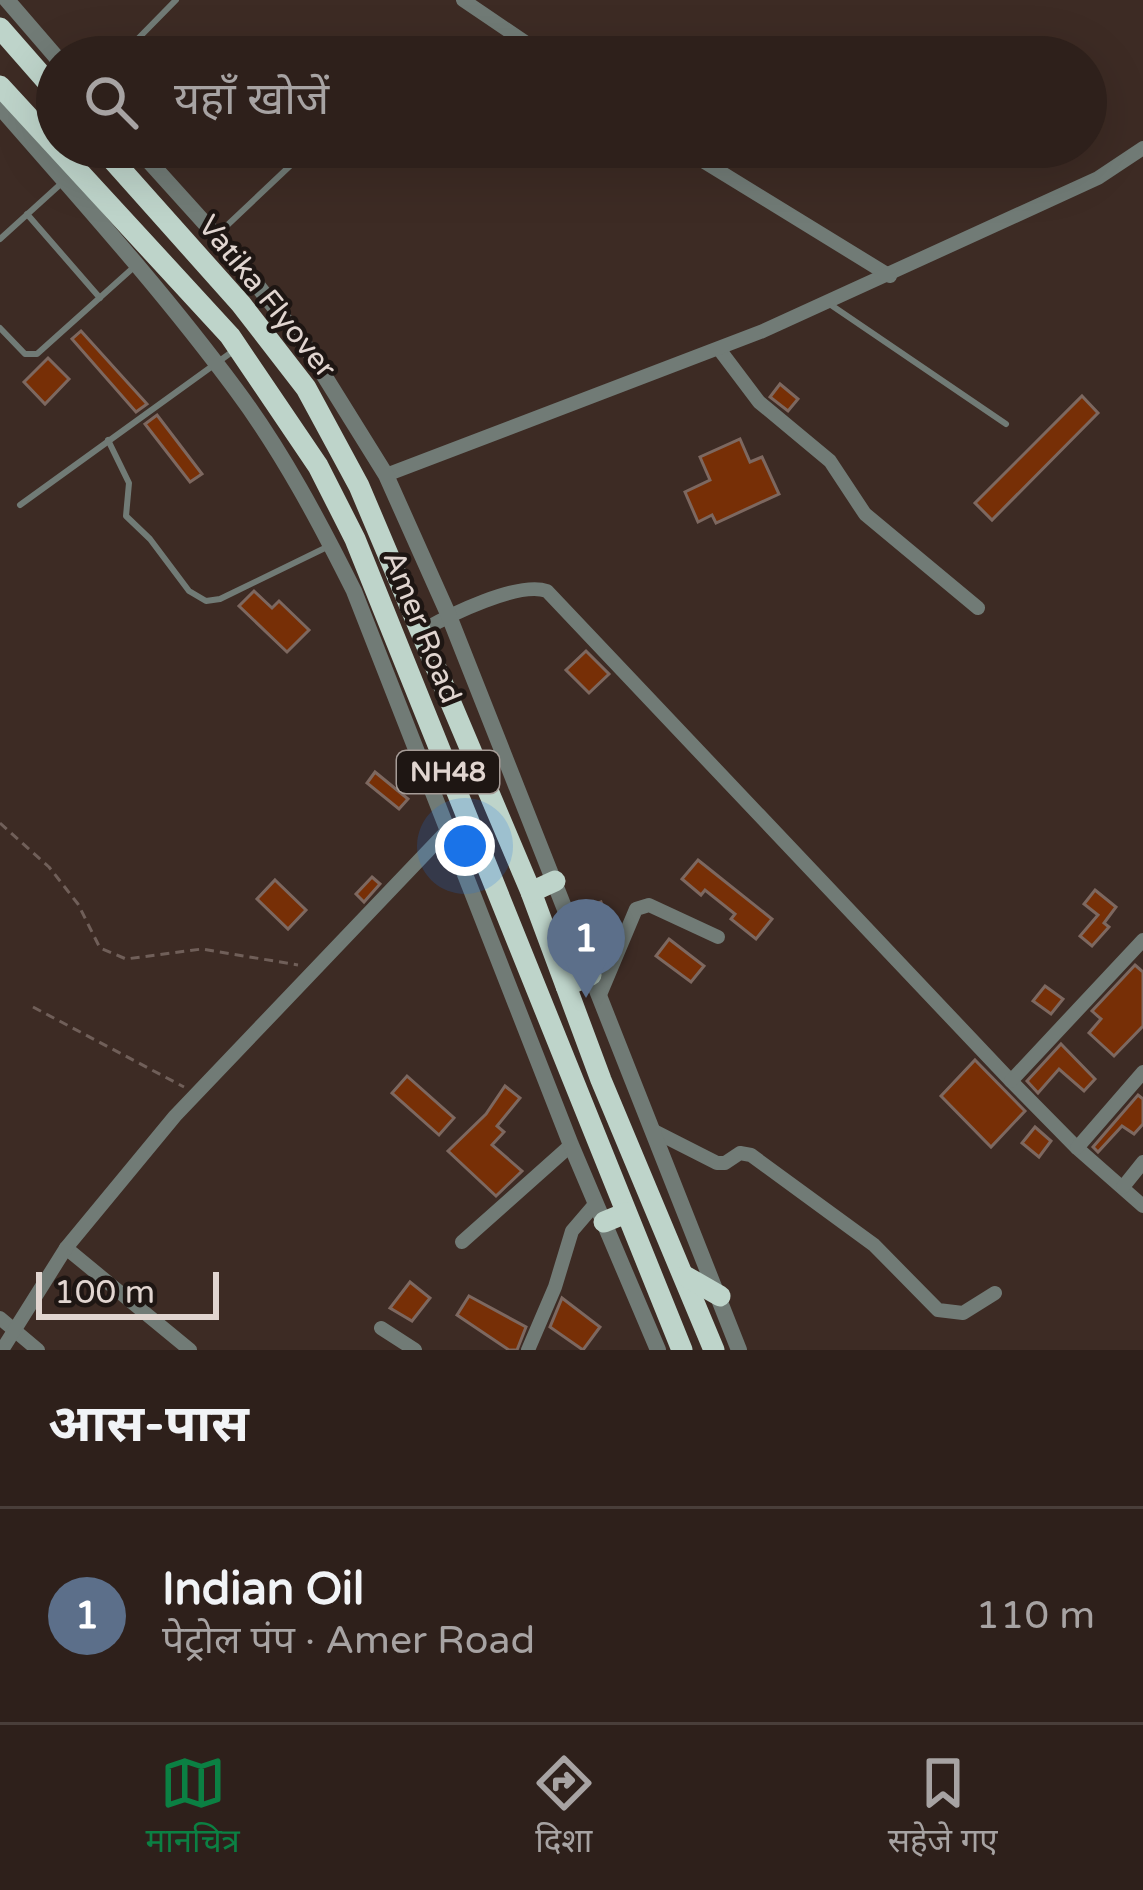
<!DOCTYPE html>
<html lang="hi">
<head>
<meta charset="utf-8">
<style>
	:root { --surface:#2e201b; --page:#3a2d28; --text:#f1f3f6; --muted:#a7a3a3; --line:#493e3a; --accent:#0b8043 }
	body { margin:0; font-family:"Varela Round","Noto Sans Devanagari",sans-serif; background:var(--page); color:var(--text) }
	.scale { position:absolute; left:36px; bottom:30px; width:183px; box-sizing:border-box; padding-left:12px; border:6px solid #e1d5d0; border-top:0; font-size:33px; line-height:42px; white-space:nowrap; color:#e1d5d0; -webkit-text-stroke:9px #1e1613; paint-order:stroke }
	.you { position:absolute; left:465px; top:846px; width:42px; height:42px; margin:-30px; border:9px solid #fff; border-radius:50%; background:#1a73e8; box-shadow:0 0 0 18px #1a73e833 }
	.badge { display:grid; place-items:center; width:78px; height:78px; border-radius:50%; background:var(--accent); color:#fff; font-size:39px; font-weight:700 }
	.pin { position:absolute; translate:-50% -99px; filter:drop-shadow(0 3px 6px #0008) }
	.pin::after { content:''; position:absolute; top:63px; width:42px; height:36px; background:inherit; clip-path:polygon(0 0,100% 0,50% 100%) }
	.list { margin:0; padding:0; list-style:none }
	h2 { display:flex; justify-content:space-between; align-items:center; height:156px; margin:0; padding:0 48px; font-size:51px }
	h2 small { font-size:39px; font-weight:400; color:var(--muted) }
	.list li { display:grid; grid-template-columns:78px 1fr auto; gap:36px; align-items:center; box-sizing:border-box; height:216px; padding:0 48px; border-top:3px solid var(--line) }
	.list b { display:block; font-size:45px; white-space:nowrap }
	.list p { margin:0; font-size:39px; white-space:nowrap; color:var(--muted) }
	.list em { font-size:39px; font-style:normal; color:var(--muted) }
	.icon { flex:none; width:66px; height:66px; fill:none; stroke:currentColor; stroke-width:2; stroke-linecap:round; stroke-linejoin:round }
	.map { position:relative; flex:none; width:1143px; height:1350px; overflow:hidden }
	.search { position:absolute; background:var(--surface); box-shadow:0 12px 48px #0002; left:36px; right:36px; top:36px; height:132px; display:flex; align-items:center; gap:30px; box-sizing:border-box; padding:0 42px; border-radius:66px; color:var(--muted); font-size:45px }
	.sheet { height:372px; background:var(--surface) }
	nav { display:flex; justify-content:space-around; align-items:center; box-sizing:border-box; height:168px; border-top:3px solid var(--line); background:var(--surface); font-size:33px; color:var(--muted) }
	nav a { display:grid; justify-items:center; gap:6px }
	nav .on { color:var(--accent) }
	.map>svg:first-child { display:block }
	.building { fill:#772f06; stroke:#7d6860; stroke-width:3 }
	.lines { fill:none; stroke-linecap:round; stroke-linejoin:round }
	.path { stroke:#705f59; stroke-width:3; stroke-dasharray:9 6; stroke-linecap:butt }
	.service { stroke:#717b76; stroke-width:6 }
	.minor { stroke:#717b76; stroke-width:14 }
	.tertiary { stroke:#717b76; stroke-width:16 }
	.trunk { stroke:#bed4ca; stroke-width:21 }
	.labels { text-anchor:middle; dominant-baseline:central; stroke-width:9; stroke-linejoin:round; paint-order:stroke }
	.shield { fill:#1e1613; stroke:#a69c97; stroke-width:3 }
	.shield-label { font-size:27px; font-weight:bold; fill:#e1d5d0 }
	.street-label { font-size:30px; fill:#e1d5d0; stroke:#1e1613 }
</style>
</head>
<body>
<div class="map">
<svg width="1143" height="1350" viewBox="0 0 1143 1350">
	<rect width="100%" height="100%" fill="#3d2b24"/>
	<g class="building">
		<path d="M81,331L147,404L136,412L72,339Z"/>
		<path d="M48,358L69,379L45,404L24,382Z"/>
		<path d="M780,384L798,399L788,411L770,397Z"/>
		<path d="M1082,396L1098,413L992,520L975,503Z"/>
		<path d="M157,415L202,474L190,482L145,424Z"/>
		<path d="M740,439L750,462L762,457L779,494L716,523L712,515L698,522L685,492L710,480L700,457Z"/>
		<path d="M254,591L272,608L279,601L309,630L287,652L239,606Z"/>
		<path d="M586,651L609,674L589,693L566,670Z"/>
		<path d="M375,772L408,799L399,809L367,783Z"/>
		<path d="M698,860L772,919L756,939L731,919L735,914L705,890L701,895L682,879Z"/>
		<path d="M372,877L380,884L364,902L356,894Z"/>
		<path d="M275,880L306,910L288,929L257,899Z"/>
		<path d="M1095,890L1116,907L1104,923L1109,927L1092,946L1080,936L1098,915L1084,904Z"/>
		<path d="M601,902L611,929L590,937L579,910Z"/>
		<path d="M669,939L704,966L691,982L656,956Z"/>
		<path d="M1135,965L1143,972V1026L1114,1056L1089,1033L1101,1019L1092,1011Z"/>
		<path d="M1045,986L1063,999L1051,1014L1033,1001Z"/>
		<path d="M1061,1044L1095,1079L1084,1091L1059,1069L1038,1093L1027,1081Z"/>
		<path d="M975,1060L1025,1111L991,1147L941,1096Z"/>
		<path d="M407,1076L454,1118L439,1135L392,1093Z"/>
		<path d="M505,1086L520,1098L497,1126L504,1132L492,1145L522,1171L496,1196L448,1151L486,1114Z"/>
		<path d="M1138,1095L1143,1099V1124L1134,1134L1122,1126L1098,1152L1093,1147Z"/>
		<path d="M1035,1127L1051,1141L1039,1157L1022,1143Z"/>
		<path d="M410,1282L430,1298L412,1321L390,1308Z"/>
		<path d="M469,1296L526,1327L517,1350H509L457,1315Z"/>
		<path d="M562,1298L600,1327L583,1350L550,1327Z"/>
	</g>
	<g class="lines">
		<g class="path">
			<path d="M0,823L49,867L78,904L100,948L126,959L202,949L298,965"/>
			<path d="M33,1007L184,1087"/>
		</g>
		<g class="service">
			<path d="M120,57L176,0"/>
			<path d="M27,214L100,298"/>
			<path d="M219,233L310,147"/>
			<path d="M0,239L64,181"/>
			<path d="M831,305L1006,424"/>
			<path d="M0,328L25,354H37L134,267"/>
			<path d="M108,440L129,483L126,516L150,539L189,591L206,601L220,599L327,547"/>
			<path d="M20,505L236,349"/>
		</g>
		<g class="minor">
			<path d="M463,0L547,57"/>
			<path d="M680,147L890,276"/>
			<path d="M719,349L759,402L830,461L865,514L978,608"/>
			<path d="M386,475L763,331L1098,178L1143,148"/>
			<path d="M423,630C450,615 518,581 547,591L1011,1081L1077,1148L1143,1206"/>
			<path d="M599,997L636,909L649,905L718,937"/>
			<path d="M1011,1081L1143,940"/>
			<path d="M652,1130L717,1163H725L740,1153L751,1155L874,1245L938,1310L963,1313L995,1293"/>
			<path d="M1077,1148L1143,1072"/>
			<path d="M1123,1187L1143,1162"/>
			<path d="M462,1242L571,1145"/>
			<path d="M66,1248L190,1350"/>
			<path d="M0,1318L38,1350"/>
			<path d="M381,1328L415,1350"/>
			<path d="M2,1350L66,1248L175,1116L446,832"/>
			<path d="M528,1350L555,1287L572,1231L596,1203"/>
		</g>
		<g class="tertiary">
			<path d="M7,0L57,58"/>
			<path d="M0,107C81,200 164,292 237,391C283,453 320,523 354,591L571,1145L658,1350"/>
			<path d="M136,147L229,250L307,348L386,475L449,616L739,1350"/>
		</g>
		<g class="trunk">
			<path d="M0,28L57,93"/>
			<path d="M0,86L230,336L318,466L355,539L682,1350"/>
			<path d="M101,147L241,304L306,388L359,486L531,892L601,1080L714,1350"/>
			<path d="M531,892L555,881"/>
			<path d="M566,986L591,975"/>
			<path d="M604,1222L626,1213"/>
			<path d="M685,1276L720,1296"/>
		</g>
	</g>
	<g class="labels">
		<rect class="shield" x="397" y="751" width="102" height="42" rx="9"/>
		<g class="shield-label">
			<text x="448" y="772">NH48</text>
		</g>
		<g class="street-label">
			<text transform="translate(267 297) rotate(51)">Vatika Flyover</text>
			<text transform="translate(422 627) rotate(68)">Amer Road</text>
		</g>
	</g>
</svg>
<div class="scale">100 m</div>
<div class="you"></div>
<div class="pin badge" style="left:586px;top:998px;background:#5c6f8a">1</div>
<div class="search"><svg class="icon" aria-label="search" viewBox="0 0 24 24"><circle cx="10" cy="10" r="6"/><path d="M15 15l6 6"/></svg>यहाँ खोजें</div>
</div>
<section class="sheet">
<h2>आस-पास<small></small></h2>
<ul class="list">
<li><span class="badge" style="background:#5c6f8a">1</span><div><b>Indian Oil</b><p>पेट्रोल पंप · Amer Road</p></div><em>110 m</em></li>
</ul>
</section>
<nav>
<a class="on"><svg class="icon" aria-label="map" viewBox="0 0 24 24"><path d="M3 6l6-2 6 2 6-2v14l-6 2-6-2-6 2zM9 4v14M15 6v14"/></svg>मानचित्र</a>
<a><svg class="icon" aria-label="directions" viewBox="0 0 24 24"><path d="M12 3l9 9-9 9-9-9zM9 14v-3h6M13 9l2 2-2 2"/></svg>दिशा</a>
<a><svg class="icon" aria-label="saved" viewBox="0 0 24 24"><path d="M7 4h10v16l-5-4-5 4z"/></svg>सहेजे गए</a>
</nav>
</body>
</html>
